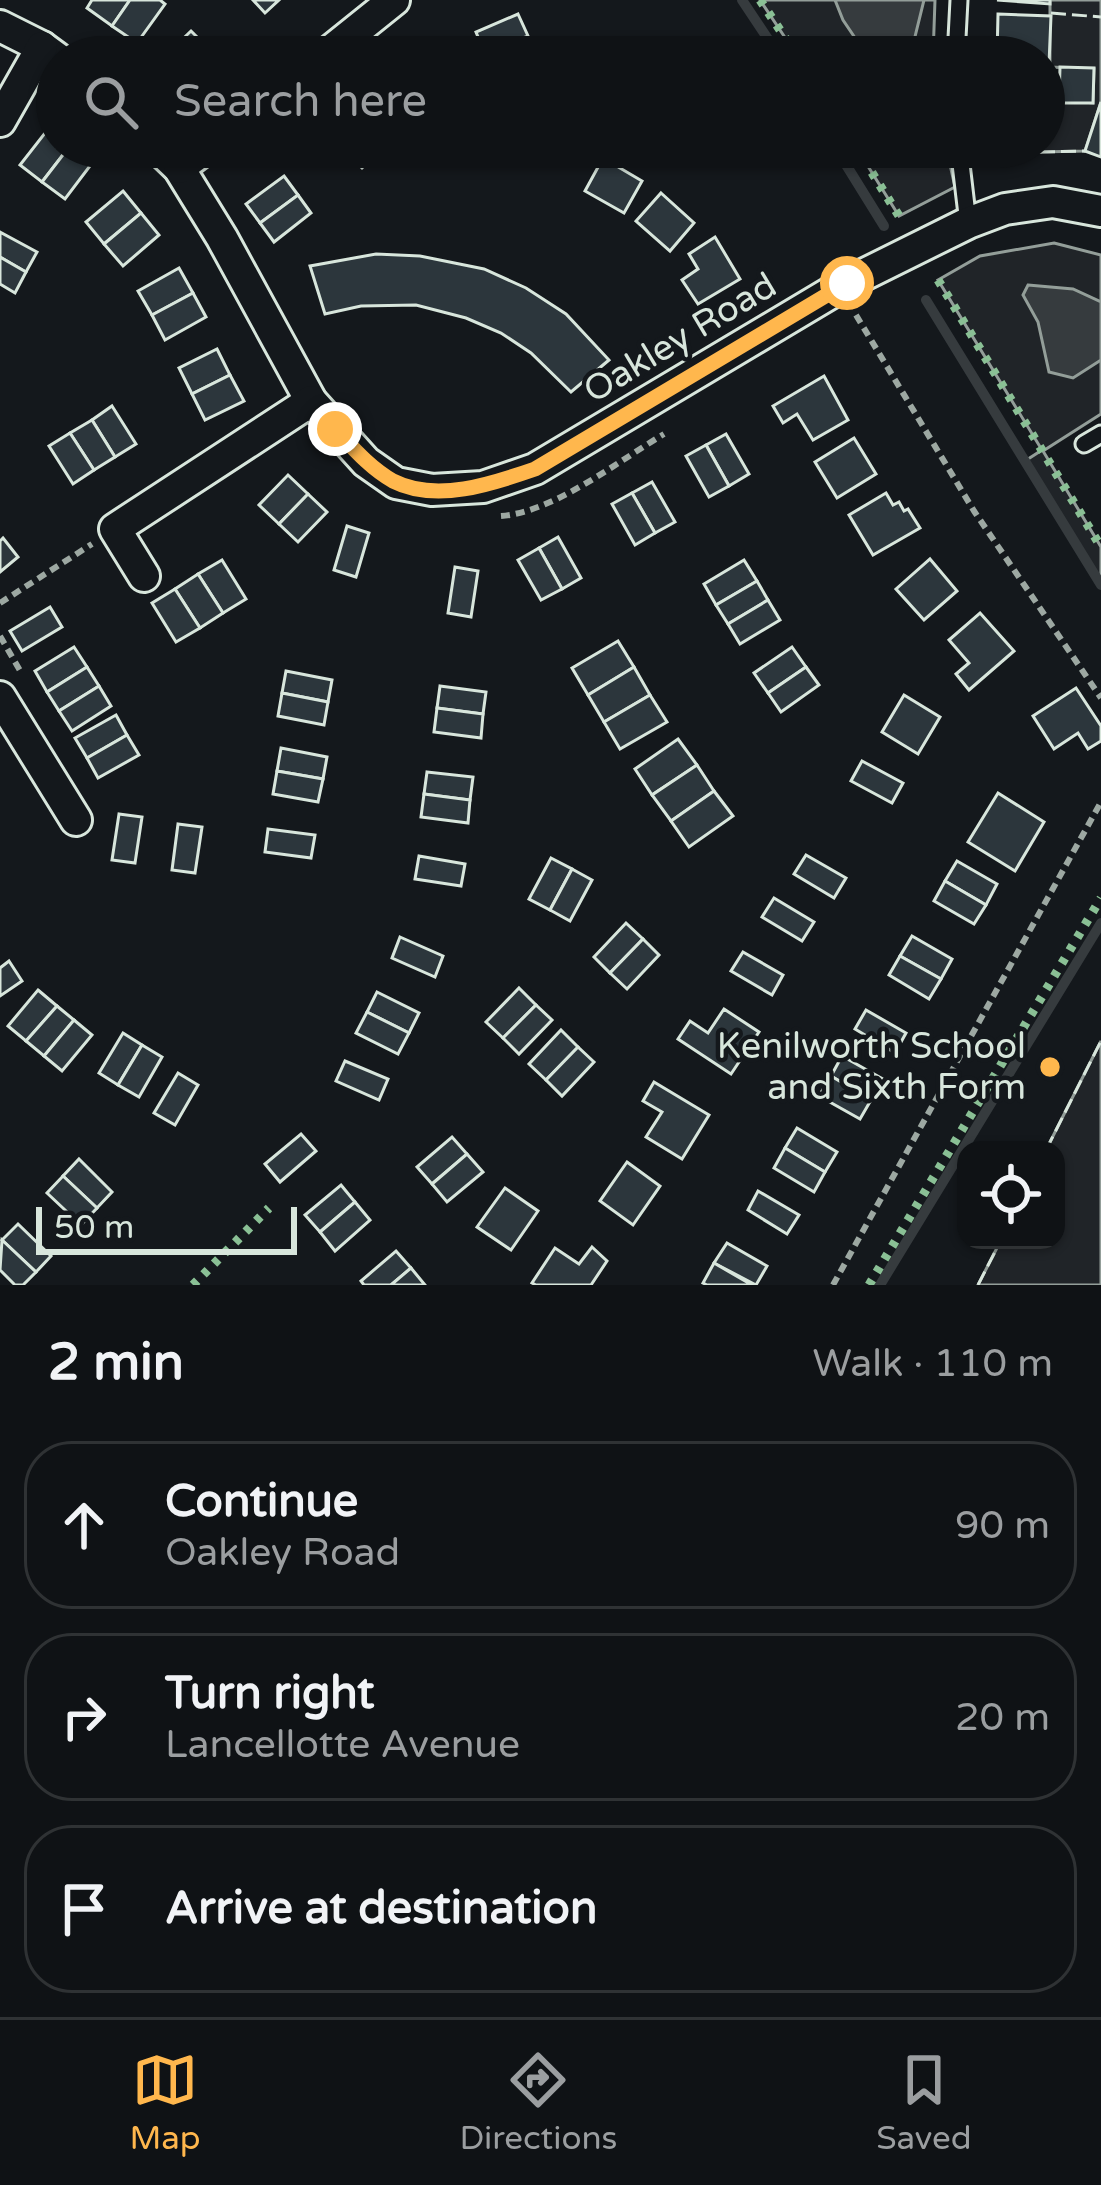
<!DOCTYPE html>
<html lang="en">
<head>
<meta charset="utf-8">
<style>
	:root { --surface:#0f1215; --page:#181b1e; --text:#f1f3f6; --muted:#9b9ea0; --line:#2f3234; --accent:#ffb74d }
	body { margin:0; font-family:"Varela Round",sans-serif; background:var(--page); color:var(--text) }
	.controls { position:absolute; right:36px; bottom:36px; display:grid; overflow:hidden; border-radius:24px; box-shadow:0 3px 9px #0004 }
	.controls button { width:108px; height:108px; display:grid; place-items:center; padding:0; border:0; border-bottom:3px solid var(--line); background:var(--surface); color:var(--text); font:60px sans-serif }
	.scale { position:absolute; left:36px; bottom:30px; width:261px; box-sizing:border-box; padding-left:12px; border:6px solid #d8e6dc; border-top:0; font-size:33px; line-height:42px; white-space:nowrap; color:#d8e6dc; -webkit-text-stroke:9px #14181c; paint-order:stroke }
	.stop { position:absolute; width:36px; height:36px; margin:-27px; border:9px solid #ffb74d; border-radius:50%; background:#fff }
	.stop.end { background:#ffb74d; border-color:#fff; box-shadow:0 3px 12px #0008 }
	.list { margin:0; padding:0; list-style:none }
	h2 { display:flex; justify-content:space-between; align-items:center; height:156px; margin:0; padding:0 48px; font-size:51px }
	h2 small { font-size:39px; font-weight:400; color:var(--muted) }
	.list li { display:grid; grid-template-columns:78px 1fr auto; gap:36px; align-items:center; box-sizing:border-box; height:168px; margin:0 24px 24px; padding:0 24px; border:3px solid var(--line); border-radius:48px }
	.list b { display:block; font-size:45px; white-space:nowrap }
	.list p { margin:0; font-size:39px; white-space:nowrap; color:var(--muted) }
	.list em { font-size:39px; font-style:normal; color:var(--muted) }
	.icon { flex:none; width:66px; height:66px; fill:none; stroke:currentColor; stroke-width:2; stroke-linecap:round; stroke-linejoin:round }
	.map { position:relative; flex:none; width:1101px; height:1285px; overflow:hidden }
	.search { position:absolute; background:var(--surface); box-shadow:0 3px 9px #0004; left:36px; right:36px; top:36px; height:132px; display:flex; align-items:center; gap:30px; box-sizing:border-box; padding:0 42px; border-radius:66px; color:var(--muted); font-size:45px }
	.sheet { height:732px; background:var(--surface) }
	nav { display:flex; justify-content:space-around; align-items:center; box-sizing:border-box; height:168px; border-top:3px solid var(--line); background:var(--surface); font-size:33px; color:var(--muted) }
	nav a { display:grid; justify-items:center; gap:6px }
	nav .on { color:var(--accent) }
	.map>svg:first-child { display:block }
	.green { fill:#202428; stroke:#939e99; stroke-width:3 }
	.water { fill:#363b3e; stroke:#939e99; stroke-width:3 }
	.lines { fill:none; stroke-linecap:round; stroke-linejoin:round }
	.stream { stroke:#363b3e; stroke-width:10 }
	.building { fill:#2c363c; stroke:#d8e6dc; stroke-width:3 }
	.service-casing { stroke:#d8e6dc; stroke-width:21 }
	.minor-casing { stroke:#d8e6dc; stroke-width:36 }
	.path { stroke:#9da8a2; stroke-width:6; stroke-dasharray:9 6; stroke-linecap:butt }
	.service { stroke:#14181c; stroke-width:15 }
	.minor { stroke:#14181c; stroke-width:30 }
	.hedge { stroke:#8ac095; stroke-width:9; stroke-dasharray:6 9; stroke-linecap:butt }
	.fence { stroke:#d8e6dc; stroke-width:3; stroke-dasharray:15 6; stroke-linecap:butt }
	.route { stroke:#ffb74d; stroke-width:15 }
	.poi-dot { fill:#ffb74d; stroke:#14181c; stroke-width:4.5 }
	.labels { text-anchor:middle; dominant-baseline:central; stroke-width:9; stroke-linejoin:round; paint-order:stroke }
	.street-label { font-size:36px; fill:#d8e6dc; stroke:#14181c }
	.poi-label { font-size:36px; fill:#d8e6dc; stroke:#14181c; text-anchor:end }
</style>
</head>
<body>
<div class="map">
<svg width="1101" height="1285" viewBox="0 0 1101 1285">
	<rect width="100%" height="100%" fill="#14181c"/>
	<g class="green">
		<path d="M760,0H935L933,57H798Z"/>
		<path d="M1050,0H1101V102L1085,151L1040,152V147H1044V99L1093,103L1094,69L1050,67Z"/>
		<path d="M856,147H946L955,187L899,216Z"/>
		<path d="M1054,243L1101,255V414L1043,451L1101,547V585L1025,461L1042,450L938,280L980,256Z"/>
		<path d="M1101,1041V1285H978L1001,1240H1056V1150H1046Z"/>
	</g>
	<g class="water">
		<path d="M835,0H924L910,57H868L843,20Z"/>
		<path d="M1028,285L1073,289L1101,302V360L1073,378L1049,372L1038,322L1023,295Z"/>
	</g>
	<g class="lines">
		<g class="stream">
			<path d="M742,0L780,57"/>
			<path d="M835,147L884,226"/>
			<path d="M926,300L1101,585"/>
			<path d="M880,1285L1101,923"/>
		</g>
	</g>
	<g class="building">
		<path d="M92,0H130L112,26L87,8Z"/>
		<path d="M130,0H160L165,4L137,43L112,26Z"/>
		<path d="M253,0H279L265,13Z"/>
		<path d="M997,0H1050V4Z"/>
		<path d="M518,14L528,36L485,54L476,32Z"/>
		<path d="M998,14L1051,16L1049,64H1044V57H997Z"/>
		<path d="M191,31L213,53L209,57H164Z"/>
		<path d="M1060,67L1094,68L1093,103H1059Z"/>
		<path d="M1101,102V157L1085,151Z"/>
		<path d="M52,124L57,128V147H69L42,182L20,165Z"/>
		<path d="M69,147H82L96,158L65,199L42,182Z"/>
		<path d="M341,147H373L378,152L362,168Z"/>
		<path d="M539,147H571L547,160Z"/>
		<rect x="982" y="147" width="58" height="5"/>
		<path d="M603,158L642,181L624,213L585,191Z"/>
		<path d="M284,176L298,195L260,223L246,204Z"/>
		<path d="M123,191L141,213L104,244L86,222Z"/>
		<path d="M661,193L694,223L670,251L636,221Z"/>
		<path d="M298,195L311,213L274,242L260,223Z"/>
		<path d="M141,213L159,235L123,266L104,244Z"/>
		<path d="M0,232L37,252L26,272L0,257Z"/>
		<path d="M715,237L740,279L698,304L682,280L698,269L689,254Z"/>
		<path d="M376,254L420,256L484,269L526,288L566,314L609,360L571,392L531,353L501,333L466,318L416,305L361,306L325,314L310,266Z"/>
		<path d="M0,257L26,272L15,293L0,284Z"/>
		<path d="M179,268L193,293L152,315L138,291Z"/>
		<path d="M193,293L206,317L165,340L152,315Z"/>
		<path d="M217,349L230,375L192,394L179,368Z"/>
		<path d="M230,375L244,401L205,420L192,394Z"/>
		<path d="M824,376L848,420L813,440L797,414L783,423L773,406Z"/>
		<path d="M112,406L136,444L115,457L92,420Z"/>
		<path d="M92,420L115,457L94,470L70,433Z"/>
		<path d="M70,433L94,470L73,484L49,446Z"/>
		<path d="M726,434L749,474L729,486L706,445Z"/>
		<path d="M854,438L876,474L837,498L815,462Z"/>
		<path d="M706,445L729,486L709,497L686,456Z"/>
		<path d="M288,475L308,494L279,524L259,505Z"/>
		<path d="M652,482L675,522L655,533L632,493Z"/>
		<path d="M632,493L655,533L635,545L612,504Z"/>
		<path d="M886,493L893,505L899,502L904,511L908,509L920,528L873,555L849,515Z"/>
		<path d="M308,494L327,512L298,542L279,524Z"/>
		<path d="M347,526L369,533L356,577L334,570Z"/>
		<path d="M558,537L581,578L562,589L539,548Z"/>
		<path d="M3,538L18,557L0,572V541Z"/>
		<path d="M539,548L562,589L541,600L518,560Z"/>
		<path d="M930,559L957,591L924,620L896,589Z"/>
		<path d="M222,560L246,599L223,613L198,574Z"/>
		<path d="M744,560L757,581L716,605L704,584Z"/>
		<path d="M455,567L478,571L471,617L448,613Z"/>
		<path d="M198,574L223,613L200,628L175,589Z"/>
		<path d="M757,581L768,600L728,624L716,605Z"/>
		<path d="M175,589L200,628L176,642L152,603Z"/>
		<path d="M768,600L780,620L740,644L728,624Z"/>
		<path d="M50,607L62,627L22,651L10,631Z"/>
		<path d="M980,613L1014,651L969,690L956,674L969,663L949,640Z"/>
		<path d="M618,641L634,667L588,695L572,668Z"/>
		<path d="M74,647L87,667L47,692L35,671Z"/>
		<path d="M792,647L806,667L768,693L754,673Z"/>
		<path d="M87,667L99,686L59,711L47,692Z"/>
		<path d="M634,667L650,695L604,722L588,695Z"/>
		<path d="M806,667L819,685L781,712L768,693Z"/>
		<path d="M286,671L332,680L328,702L282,693Z"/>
		<path d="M99,686L111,706L72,731L59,711Z"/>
		<path d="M440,686L486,692L483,714L437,708Z"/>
		<path d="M1076,688L1101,726V741L1088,749L1078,733L1054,749L1033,716Z"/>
		<path d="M282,693L328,702L324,725L278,716Z"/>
		<path d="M650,695L667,722L620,749L604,722Z"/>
		<path d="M904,695L940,717L918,754L882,732Z"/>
		<path d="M437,708L483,714L481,738L434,732Z"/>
		<path d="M116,715L127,735L87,758L75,738Z"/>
		<path d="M127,735L139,755L98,778L87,758Z"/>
		<path d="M678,739L697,765L652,795L635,769Z"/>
		<path d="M281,748L327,757L323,779L277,771Z"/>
		<path d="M862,761L903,783L892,803L851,781Z"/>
		<path d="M697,765L714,791L671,821L652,795Z"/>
		<path d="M277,771L323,779L318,802L273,794Z"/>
		<path d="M427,772L473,777L470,800L424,794Z"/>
		<path d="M714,791L733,816L689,847L671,821Z"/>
		<path d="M998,793L1044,822L1015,871L968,842Z"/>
		<path d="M424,794L470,800L468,823L421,817Z"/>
		<path d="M119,814L142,817L135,863L112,860Z"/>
		<path d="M178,824L202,827L195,873L172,870Z"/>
		<path d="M268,829L315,835L311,858L265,852Z"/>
		<path d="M806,855L846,878L834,898L794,874Z"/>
		<path d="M419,856L465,864L461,886L415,879Z"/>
		<path d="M551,858L572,869L550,910L529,899Z"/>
		<path d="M957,861L997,884L986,905L945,881Z"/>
		<path d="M572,869L592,880L570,921L550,910Z"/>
		<path d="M945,881L986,905L974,924L934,901Z"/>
		<path d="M774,898L814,922L802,941L762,917Z"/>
		<path d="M626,923L643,939L610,973L594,957Z"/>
		<path d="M912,936L952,959L941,979L900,956Z"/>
		<path d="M400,937L443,956L435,977L392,958Z"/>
		<path d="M643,939L659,955L627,989L610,973Z"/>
		<path d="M743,952L783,975L772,995L731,971Z"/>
		<path d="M900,956L941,979L929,999L889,975Z"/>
		<path d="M9,961L22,981L0,996V968Z"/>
		<path d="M519,988L536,1005L503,1038L486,1022Z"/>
		<path d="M38,990L57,1006L26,1041L8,1026Z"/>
		<path d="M377,992L419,1013L409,1033L367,1012Z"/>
		<path d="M536,1005L552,1020L519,1054L503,1038Z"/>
		<path d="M57,1006L74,1020L44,1056L26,1041Z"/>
		<path d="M724,1009L759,1032L731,1074L678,1039L690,1021L708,1033Z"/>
		<path d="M866,1010L906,1033L895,1053L855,1029Z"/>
		<path d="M367,1012L409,1033L398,1054L356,1033Z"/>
		<path d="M74,1020L92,1035L62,1071L44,1056Z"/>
		<path d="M561,1030L578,1047L546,1080L529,1064Z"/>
		<path d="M123,1033L142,1045L118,1085L99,1073Z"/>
		<path d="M142,1045L162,1057L139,1097L118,1085Z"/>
		<path d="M578,1047L594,1062L562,1096L546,1080Z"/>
		<path d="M842,1056L883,1079L871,1100L831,1076Z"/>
		<path d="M345,1061L388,1079L379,1100L336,1081Z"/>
		<path d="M178,1073L198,1085L175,1125L154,1113Z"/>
		<path d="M831,1076L871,1100L860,1119L819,1096Z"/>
		<path d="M654,1082L709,1115L682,1159L646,1137L662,1112L643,1101Z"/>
		<path d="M797,1128L837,1152L825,1172L785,1148Z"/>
		<path d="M301,1134L316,1151L280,1182L265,1164Z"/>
		<path d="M452,1137L467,1154L432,1184L417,1167Z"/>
		<path d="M785,1148L825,1172L814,1192L774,1168Z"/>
		<path d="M467,1154L483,1172L447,1202L432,1184Z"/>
		<path d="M79,1159L112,1192L97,1208L63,1176Z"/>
		<path d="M627,1162L660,1186L633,1225L600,1201Z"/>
		<path d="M63,1176L97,1208L81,1225L47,1193Z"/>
		<path d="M341,1185L355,1202L320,1232L305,1215Z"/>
		<path d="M505,1188L538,1211L511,1250L477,1227Z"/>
		<path d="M758,1191L799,1215L787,1234L748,1210Z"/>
		<path d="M355,1202L370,1220L335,1251L320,1232Z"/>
		<path d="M18,1224L51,1256L36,1272L2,1240Z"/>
		<path d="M2,1240L36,1272L23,1285H15L0,1270Z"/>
		<path d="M727,1243L767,1266L756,1285L714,1263Z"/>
		<path d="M592,1247L607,1261L591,1285H536L532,1283L555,1248L579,1264Z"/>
		<path d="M396,1251L411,1268L391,1285H364L361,1281Z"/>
		<path d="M714,1263L752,1285H707L703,1283Z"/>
		<path d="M411,1268L425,1285H391Z"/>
	</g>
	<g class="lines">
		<g class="service-casing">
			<g id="service">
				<path d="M956,57L959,0"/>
				<path d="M959,147L968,223"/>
				<path d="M1084,444L1101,434"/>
			</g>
		</g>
		<g class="minor-casing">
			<g id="minor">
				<path d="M0,26L42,47L57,58"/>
				<path d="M323,57L394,0"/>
				<path d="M0,121L42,47"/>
				<path d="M157,147L179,168L222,238L311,401L366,462L396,483L432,490L483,487L535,469L847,283L968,223L1005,209L1053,202L1101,211"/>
				<path d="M179,168L207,147"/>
				<path d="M144,576L115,529L311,401"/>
				<path d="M0,697L76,820"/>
			</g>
		</g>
		<g class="path">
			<path d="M856,315L974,511L1101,698"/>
			<path d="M501,516C554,512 617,462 664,434"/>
			<path d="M0,603L92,544"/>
			<path d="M0,636L22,674"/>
			<path d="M833,1285L1101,802"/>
		</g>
		<use href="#service" class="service"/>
		<use href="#minor" class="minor"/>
		<g class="hedge">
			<path d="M760,0L798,57"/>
			<path d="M856,147L899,216"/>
			<path d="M938,280L1101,547"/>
			<path d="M193,1285L269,1208"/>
			<path d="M869,1285L1101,898"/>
		</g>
		<g class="fence">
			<path d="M1051,13L1101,17"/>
			<path d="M1044,99L1059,100V103"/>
			<path d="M1040,152L1085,151"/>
			<path d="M1046,1150L1101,1041"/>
			<path d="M978,1285L1001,1240"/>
		</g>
	</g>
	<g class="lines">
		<path class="route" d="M335,429C353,448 370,468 393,481C436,503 492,484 535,469L847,283"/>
	</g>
	<circle class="poi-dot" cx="1050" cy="1067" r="12"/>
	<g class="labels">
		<g class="street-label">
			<text transform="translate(680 338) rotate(-31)">Oakley Road</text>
		</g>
		<g class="poi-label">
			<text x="1026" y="1046">Kenilworth School<tspan x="1026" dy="41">and Sixth Form</tspan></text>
		</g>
	</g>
</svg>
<div class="controls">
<button><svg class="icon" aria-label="locate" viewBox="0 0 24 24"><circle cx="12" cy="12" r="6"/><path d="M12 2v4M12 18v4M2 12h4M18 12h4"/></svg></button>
</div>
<div class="scale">50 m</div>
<div class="stop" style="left:847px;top:283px"></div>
<div class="stop end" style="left:335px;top:429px"></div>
<div class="search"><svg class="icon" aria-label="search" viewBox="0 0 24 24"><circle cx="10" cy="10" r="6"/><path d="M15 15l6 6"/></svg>Search here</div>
</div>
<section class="sheet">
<h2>2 min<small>Walk · 110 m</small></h2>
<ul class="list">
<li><svg class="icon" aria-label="ahead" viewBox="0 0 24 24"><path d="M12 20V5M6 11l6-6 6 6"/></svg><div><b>Continue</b><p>Oakley Road</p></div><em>90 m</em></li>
<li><svg class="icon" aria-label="right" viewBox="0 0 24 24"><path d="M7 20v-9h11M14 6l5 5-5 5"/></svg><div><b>Turn right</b><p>Lancellotte Avenue</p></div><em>20 m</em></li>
<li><svg class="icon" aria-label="arrive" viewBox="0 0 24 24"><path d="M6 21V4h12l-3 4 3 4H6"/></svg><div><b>Arrive at destination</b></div></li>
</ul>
</section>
<nav>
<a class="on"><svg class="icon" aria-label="map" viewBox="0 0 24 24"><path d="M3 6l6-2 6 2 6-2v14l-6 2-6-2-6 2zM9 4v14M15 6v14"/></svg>Map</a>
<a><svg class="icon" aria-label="directions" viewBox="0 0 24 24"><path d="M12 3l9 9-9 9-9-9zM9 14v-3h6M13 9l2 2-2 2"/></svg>Directions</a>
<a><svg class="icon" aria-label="saved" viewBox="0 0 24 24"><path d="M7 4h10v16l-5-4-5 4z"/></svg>Saved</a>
</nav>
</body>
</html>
